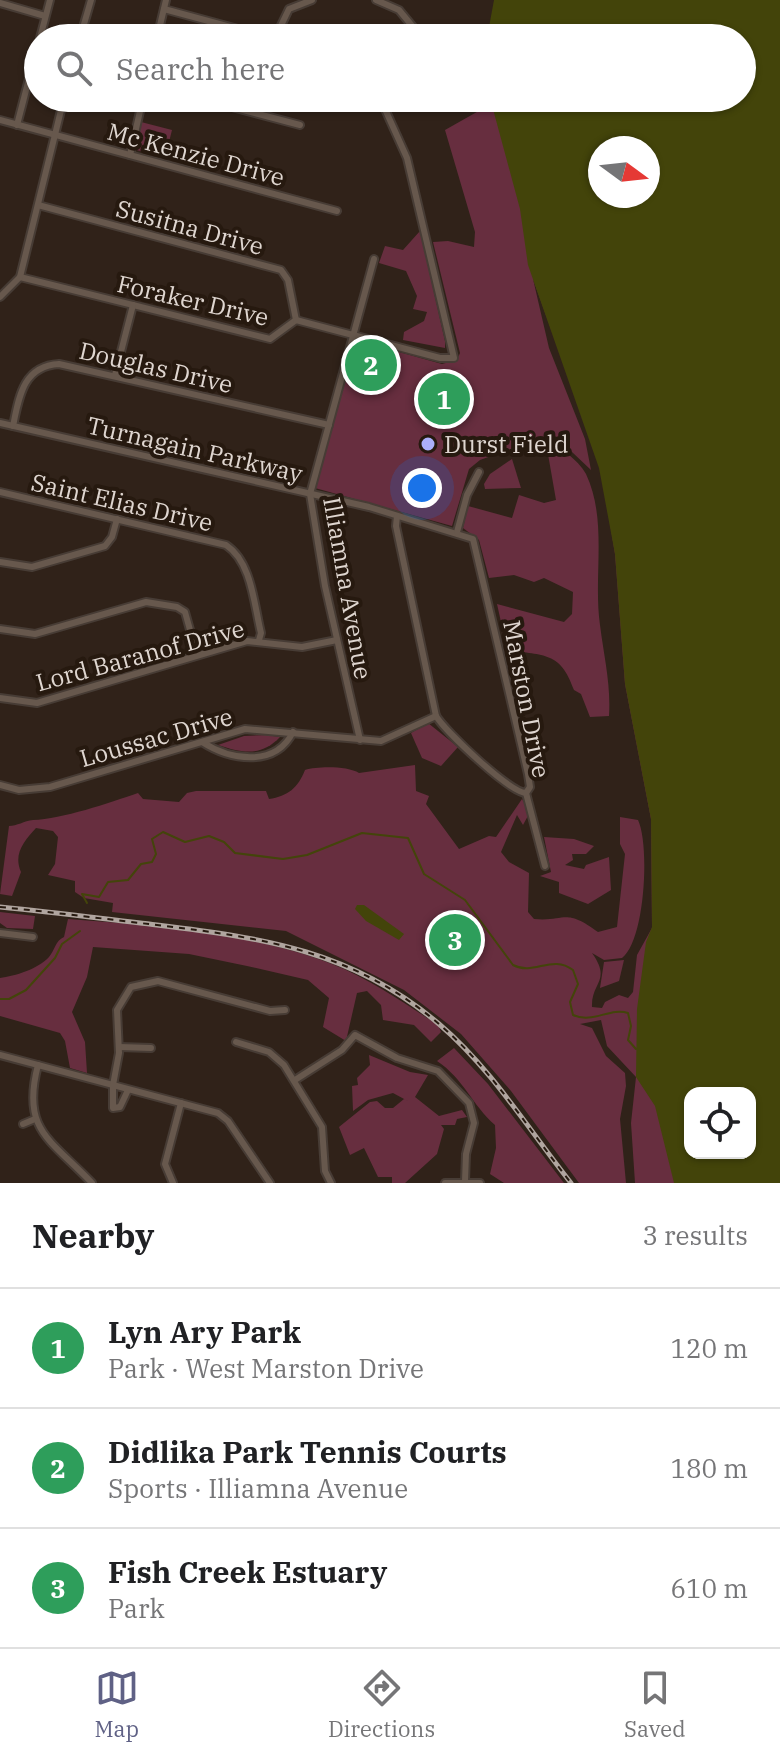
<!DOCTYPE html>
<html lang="en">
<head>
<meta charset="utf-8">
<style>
	:root { --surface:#fff; --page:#f2f2f2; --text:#202124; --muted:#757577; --line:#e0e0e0; --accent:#5f6185 }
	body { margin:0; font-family:"IBM Plex Serif",serif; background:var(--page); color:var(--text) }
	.controls { position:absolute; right:24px; bottom:24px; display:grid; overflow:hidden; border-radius:16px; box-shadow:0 2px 6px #0004 }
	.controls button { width:72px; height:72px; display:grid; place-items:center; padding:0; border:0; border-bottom:2px solid var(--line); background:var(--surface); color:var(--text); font:40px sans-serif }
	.compass { position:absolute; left:588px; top:136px; width:72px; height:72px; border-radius:50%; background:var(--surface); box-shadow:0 2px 6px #0004; rotate:105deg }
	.you { position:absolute; left:422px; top:488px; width:28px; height:28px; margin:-20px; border:6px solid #fff; border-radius:50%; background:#1a73e8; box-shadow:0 0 0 12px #1a73e833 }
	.badge { display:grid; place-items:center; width:52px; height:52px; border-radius:50%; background:var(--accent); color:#fff; font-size:26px; font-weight:700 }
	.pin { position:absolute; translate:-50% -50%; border:4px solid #fff; box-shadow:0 2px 8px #0006 }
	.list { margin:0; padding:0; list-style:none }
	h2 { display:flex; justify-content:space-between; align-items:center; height:104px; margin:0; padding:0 32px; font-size:34px }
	h2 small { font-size:26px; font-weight:400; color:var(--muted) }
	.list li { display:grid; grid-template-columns:52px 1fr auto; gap:24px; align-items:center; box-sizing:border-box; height:120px; padding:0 32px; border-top:2px solid var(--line) }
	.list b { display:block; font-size:30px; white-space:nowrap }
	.list p { margin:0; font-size:26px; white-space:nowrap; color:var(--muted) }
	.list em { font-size:26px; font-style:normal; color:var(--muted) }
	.icon { flex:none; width:44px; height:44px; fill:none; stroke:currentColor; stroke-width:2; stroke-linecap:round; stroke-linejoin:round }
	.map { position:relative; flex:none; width:780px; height:1183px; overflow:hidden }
	.search { position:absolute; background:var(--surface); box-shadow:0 2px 6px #0004; left:24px; right:24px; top:24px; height:88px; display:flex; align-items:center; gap:20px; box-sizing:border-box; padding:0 28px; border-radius:44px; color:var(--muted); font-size:30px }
	.sheet { height:464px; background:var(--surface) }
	nav { display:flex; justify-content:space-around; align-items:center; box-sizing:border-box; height:112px; border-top:2px solid var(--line); background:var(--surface); font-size:22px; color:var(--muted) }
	nav a { display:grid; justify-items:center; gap:4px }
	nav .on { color:var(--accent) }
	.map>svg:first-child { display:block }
	.green { fill:#672e3f; fill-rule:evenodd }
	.water { fill:#43440a; fill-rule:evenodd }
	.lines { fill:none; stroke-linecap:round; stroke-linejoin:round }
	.stream { stroke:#43440a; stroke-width:2 }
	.minor-casing { stroke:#473c35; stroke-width:10 }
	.minor { stroke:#67584d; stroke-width:6 }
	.rail-casing { stroke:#b0a59f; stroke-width:5 }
	.rail { stroke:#26190f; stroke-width:2; stroke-dasharray:6; stroke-linecap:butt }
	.poi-dot { fill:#acaffb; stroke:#26190f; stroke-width:3 }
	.labels { text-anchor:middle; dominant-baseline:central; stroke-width:8; stroke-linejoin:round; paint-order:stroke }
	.street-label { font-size:24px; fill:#dfd6d0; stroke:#26190f }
	.poi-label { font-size:24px; fill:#dfd6d0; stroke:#26190f; text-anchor:start }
</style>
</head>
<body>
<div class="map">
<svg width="780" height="1183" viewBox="0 0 780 1183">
	<rect width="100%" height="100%" fill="#302219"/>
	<g class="green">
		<path d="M490,98H688L750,1093H690V1153H750L780,1183H635L631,1123L636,1077L607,1046L601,1020L580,1024L592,1028L606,1056L625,1073L626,1086L620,1119L626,1183H579L511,1091L461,1034L404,990L286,931L112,912L113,903L84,898L75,892V881L48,875L55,864L58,837L53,831L36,828C24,841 13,854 21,872L12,896L0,894L9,826C17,826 24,821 33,820C62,819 109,803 138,793L143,799L179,802L187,793L196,791H266L269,799C288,796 298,788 305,770C318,766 348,766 359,773L415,765L416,791L429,796L426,804L459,849L489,836L496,837L522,799L530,812L523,825L517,815L501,852L509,862L529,873L528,912L534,919C566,922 564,907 598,932L617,927L625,854L620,844V817L638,820C650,845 645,941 622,958L604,960L592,953C612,981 591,982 592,1007L602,1008L605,1002L619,995L628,998L633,992L637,955L652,928L651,819L625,684L615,554L601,468L533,279L549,348L585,439L591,470L553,434L480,460L469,469L452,526L315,488L356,340L442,364L457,360L460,353L433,242L448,241L474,247L475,232L445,130L491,104ZM600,148H648V196H600Z"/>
		<path d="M141,122L172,130L165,158L133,149Z"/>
		<path d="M420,231L445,341V348L403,340L404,332L424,321L427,312L413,309L417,296L406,271L379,263L385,246L403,250Z"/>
		<path d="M545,437C557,446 579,460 586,474C608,521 593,576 600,625C604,657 611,684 609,716L590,717L581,694L574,690C560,650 544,657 507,649L497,604L564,622L572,614L573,592L544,578L534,582L514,575L489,578L479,540L463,528L468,506L512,518L519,495L544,503L556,500Z"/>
		<path d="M512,459L521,488L485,489L484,484L490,474Z"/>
		<path d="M428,723L458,747L441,766L422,758L411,733Z"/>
		<path d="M266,735L280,737C261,757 242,753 218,745L244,736Z"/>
		<path d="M544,837L574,839L594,846L586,854H572L573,860L565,865L584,869L586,865L609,857L611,890L588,904L559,893V882L540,876L551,872Z"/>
		<path d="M0,912L35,916L33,929L7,928L0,923Z"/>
		<path d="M68,919C153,925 253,933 332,964C370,979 404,1003 438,1025L441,1032L431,1042L414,1025L383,1020L381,1005L367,991L357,993L346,1041L323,1027L329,998L308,980L247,966L189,954L93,947L87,977L72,1012L85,1042L87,1073L70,1068L65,1041L60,1033L0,1016V978C15,976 38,969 49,957C55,950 55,941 64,937Z"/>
		<path d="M624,960L619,981L600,988L604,962Z"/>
		<path d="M454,1048L488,1084L564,1183H504L490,1174L496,1148L495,1125C472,1105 464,1079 437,1061Z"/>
		<path d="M369,1055L410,1072L428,1075L415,1097L439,1116L462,1110L467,1117L457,1119L455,1125H441L444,1129L437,1154L405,1183H392V1177H378L364,1148L350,1155L339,1127L370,1102L377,1101L385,1108H393L404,1099L417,1106L393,1093L368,1100L353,1111L352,1086L358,1085L357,1078L370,1065Z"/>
	</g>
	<g class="water">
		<path d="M494,0H780V1183H674L655,1106L636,1077L637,1009L646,942L652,927L651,819L625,684L615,554L599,468L528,265L520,209L490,98H742V38H487ZM648,148V196H600V148ZM750,1093V1153H690V1093Z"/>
		<path d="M357,905H364L404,934L399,940L366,921L355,909Z"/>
	</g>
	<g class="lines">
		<g class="stream">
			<path d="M87,903L82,894L99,897L108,882L128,880L141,864L152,862L156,854L152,839L163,832L185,842L209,836L224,842L235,853L283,859L307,855L362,833L408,838L424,874L465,900L513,965C534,976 552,954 573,970L578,984L570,1002L573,1015C593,1024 610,1007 628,1013L631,1026L628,1040L636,1049"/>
			<path d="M0,999H9L26,990L55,958L62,944L80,931"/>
		</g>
		<g class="minor-casing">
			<g id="minor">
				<path d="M376,0L399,10L418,33"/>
				<path d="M0,3L45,16"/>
				<path d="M164,9L271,38"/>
				<path d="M40,38L50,0"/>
				<path d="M80,38L91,0"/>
				<path d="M157,38L166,0"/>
				<path d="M275,38L289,9L312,0"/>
				<path d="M198,98L300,125"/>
				<path d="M0,120L337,211"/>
				<path d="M17,125L38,44"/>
				<path d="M130,155L143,98"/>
				<path d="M38,205L281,270L288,280L296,320"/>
				<path d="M20,277L270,339L296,320"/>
				<path d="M0,297L20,277L64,98"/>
				<path d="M296,320L440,358H454L407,158L380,98"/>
				<path d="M115,375L133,305"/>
				<path d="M0,423L369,507L473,539L528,774L530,787L526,793L545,866"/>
				<path d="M13,426C19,397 23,366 59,364L329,425"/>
				<path d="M0,492L226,545C252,562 254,605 261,633L259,640"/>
				<path d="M397,516L396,526L436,716"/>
				<path d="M457,532L467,495L479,472"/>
				<path d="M0,562L32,567L105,546L112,537L117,519"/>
				<path d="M0,629L35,634L146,602L177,607L185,612L197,655"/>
				<path d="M0,698L37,703L247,641L302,647L337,640"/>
				<path d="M436,716C446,732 509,792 526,793"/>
				<path d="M360,740L325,586L310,494L374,259"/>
				<path d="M202,742C230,760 275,768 293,732"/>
				<path d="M0,785L19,790L50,787L245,729L381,741L436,716"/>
				<path d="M0,933L33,937"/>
				<path d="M236,1042L269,1052L284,1065L322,1127L325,1171L331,1183"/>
				<path d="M119,1047L151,1048"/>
				<path d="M0,1055L218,1113L228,1121L270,1183"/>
				<path d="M38,1065C21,1130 50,1139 92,1183"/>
				<path d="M295,1080L342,1050L355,1035L397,1058L438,1071L469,1103L474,1123L466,1154L465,1181"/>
				<path d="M128,1090L120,1107L113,1108V1085L119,1053L117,1010L131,987L158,981L270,1011L285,1010"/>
				<path d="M23,1124L35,1119"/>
				<path d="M173,1183L165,1164L181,1103"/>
				<path d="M445,1183H480"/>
			</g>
		</g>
		<use href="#minor" class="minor"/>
		<g class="rail-casing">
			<path id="rail" d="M0,907C52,912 105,919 157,925C265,938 353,951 439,1024C491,1068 529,1130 571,1183"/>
		</g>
		<use href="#rail" class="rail"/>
	</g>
	<circle class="poi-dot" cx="428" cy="444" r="8"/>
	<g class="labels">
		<g class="street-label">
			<text transform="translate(196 154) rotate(15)">Mc Kenzie Drive</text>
			<text transform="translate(190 227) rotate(15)">Susitna Drive</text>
			<text transform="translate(193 300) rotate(13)">Foraker Drive</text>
			<text transform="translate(156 367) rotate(13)">Douglas Drive</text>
			<text transform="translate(195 449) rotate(13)">Turnagain Parkway</text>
			<text transform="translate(122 502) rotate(13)">Saint Elias Drive</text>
			<text transform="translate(348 588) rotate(80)">Illiamna Avenue</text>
			<text transform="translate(140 655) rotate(-15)">Lord Baranof Drive</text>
			<text transform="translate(527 699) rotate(79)">Marston Drive</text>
			<text transform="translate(156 737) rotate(-16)">Loussac Drive</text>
		</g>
		<g class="poi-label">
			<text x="444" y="444">Durst Field</text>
		</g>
	</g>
</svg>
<div class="controls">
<button><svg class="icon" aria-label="locate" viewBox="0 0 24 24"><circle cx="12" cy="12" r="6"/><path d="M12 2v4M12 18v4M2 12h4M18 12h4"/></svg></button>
</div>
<svg class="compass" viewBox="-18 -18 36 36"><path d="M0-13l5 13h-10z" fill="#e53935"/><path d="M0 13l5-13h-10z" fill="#757577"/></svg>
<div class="you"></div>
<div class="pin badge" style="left:444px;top:399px;background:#2e9e5b">1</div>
<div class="pin badge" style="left:371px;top:365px;background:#2e9e5b">2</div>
<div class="pin badge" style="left:455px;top:940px;background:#2e9e5b">3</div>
<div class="search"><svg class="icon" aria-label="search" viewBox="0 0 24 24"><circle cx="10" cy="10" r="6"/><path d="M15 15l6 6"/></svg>Search here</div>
</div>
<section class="sheet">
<h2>Nearby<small>3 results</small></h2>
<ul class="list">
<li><span class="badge" style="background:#2e9e5b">1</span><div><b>Lyn Ary Park</b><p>Park · West Marston Drive</p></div><em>120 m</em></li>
<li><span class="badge" style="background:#2e9e5b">2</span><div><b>Didlika Park Tennis Courts</b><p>Sports · Illiamna Avenue</p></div><em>180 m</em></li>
<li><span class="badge" style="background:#2e9e5b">3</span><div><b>Fish Creek Estuary</b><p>Park</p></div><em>610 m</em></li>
</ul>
</section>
<nav>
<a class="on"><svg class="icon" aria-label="map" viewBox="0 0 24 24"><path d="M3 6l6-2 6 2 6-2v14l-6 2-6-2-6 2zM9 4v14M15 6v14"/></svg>Map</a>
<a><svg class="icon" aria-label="directions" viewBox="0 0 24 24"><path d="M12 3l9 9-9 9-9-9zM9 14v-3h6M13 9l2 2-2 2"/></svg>Directions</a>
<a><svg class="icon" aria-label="saved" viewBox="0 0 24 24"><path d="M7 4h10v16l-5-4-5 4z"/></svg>Saved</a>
</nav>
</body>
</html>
